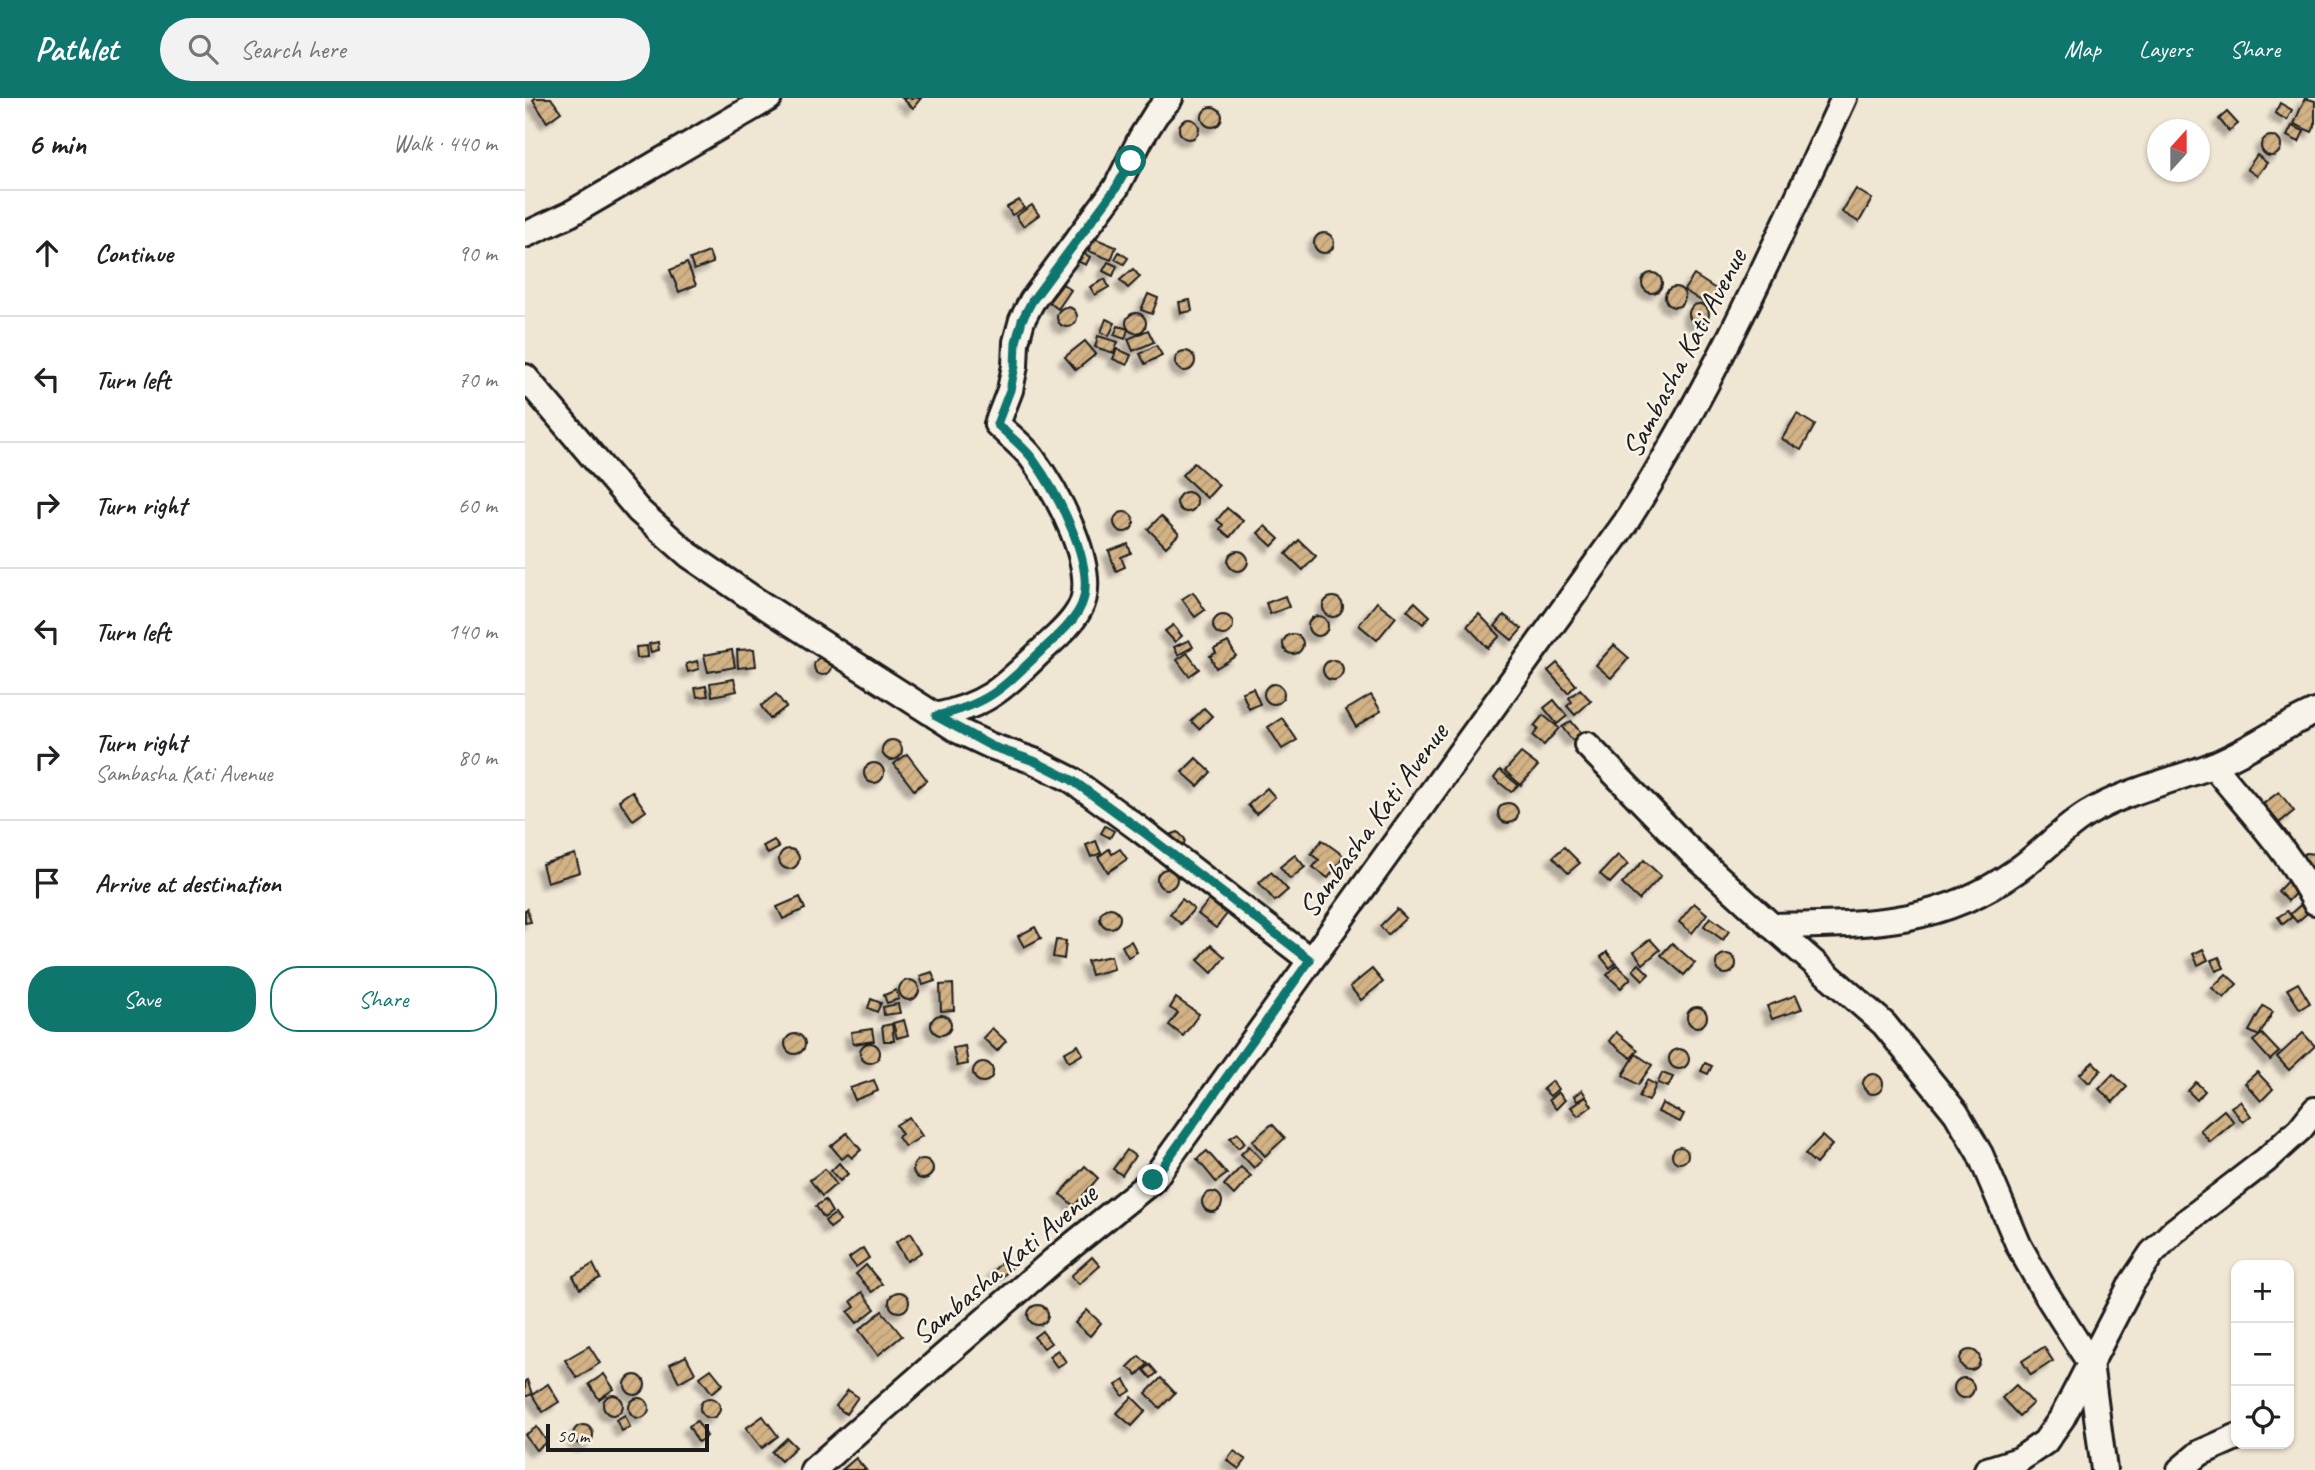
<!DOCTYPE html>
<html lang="en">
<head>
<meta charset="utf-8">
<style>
	:root { --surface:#fff; --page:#f2f2f2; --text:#202124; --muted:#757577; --line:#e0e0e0; --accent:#0f766e }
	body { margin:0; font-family:Caveat,sans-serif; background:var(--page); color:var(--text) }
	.controls { position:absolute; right:21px; bottom:21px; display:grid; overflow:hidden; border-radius:14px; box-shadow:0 2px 5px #0004 }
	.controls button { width:63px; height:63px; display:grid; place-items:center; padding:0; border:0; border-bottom:2px solid var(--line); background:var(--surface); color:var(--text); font:35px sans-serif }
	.compass { position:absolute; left:1622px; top:21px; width:63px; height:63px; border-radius:50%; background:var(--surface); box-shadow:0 2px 5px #0004; rotate:21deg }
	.scale { position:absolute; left:21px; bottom:18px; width:163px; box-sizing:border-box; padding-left:7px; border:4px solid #1c1c1c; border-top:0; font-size:19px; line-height:24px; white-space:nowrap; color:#1c1c1c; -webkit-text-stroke:5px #f7f3e8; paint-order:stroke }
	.stop { position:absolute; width:21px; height:21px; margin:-16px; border:5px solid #0f766e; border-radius:50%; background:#fff }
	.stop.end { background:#0f766e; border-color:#fff; box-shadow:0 2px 7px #0008 }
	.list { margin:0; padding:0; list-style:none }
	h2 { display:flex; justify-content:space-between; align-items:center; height:91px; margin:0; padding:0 28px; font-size:30px }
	h2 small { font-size:23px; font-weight:400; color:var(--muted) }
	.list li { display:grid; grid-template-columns:46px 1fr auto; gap:21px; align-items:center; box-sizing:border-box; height:126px; padding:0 28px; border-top:2px solid var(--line) }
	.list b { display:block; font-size:26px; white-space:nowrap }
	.list p { margin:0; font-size:23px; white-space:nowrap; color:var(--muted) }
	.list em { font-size:23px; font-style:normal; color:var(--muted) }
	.actions { display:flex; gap:14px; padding:21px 28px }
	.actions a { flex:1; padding:16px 0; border:2px solid var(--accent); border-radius:28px; text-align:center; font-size:24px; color:var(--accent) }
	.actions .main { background:var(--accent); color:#fff }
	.icon { flex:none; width:38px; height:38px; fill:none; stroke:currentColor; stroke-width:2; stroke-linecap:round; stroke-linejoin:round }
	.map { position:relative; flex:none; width:1790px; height:1372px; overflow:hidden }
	header { display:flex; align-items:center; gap:42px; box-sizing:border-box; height:98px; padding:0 35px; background:var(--accent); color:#fff }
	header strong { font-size:33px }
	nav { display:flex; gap:38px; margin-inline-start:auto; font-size:24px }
	.search { width:490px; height:63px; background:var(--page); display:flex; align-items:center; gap:18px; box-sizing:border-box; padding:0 24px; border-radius:38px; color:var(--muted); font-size:26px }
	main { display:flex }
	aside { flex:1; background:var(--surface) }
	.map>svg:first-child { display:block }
	.building { fill:url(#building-hatch); stroke:#1c1c1c; stroke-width:2; filter:url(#shadow) }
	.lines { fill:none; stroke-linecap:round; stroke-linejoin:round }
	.minor-casing { stroke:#1c1c1c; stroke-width:30 }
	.minor { stroke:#f7f3e8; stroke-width:24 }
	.route { stroke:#0f766e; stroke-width:9 }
	.labels { text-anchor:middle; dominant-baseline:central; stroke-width:5; stroke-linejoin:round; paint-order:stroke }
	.street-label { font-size:30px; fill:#1c1c1c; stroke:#f7f3e8 }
</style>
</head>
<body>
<header>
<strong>Pathlet</strong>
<div class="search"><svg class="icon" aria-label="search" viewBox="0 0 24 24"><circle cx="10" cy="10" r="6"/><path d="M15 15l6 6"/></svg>Search here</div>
<nav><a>Map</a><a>Layers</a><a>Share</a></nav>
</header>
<main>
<aside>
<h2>6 min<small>Walk · 440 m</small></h2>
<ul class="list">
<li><svg class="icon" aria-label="ahead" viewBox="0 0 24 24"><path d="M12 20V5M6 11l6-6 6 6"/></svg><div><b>Continue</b></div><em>90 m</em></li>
<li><svg class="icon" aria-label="left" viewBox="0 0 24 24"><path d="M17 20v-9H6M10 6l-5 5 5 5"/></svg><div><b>Turn left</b></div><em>70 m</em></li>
<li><svg class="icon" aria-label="right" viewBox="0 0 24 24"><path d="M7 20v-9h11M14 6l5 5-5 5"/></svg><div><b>Turn right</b></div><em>60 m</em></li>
<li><svg class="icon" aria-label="left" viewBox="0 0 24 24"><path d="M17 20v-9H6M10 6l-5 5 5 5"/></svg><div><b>Turn left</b></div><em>140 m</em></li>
<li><svg class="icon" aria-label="right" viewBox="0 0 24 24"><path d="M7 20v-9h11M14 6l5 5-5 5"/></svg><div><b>Turn right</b><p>Sambasha Kati Avenue</p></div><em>80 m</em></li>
<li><svg class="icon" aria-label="arrive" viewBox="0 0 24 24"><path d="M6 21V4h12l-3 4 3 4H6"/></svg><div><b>Arrive at destination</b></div></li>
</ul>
<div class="actions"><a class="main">Save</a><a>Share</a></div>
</aside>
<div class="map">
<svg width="1790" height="1372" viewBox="0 0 1790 1372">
	<defs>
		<pattern id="building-hatch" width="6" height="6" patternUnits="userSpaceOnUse" patternTransform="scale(1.75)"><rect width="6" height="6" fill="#d3b386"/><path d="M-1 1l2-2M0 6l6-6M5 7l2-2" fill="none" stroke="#b59973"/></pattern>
		<filter id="shadow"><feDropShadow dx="-6" dy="6" stdDeviation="2" flood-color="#0004"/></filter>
	</defs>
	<rect width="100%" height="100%" fill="#f0e6d4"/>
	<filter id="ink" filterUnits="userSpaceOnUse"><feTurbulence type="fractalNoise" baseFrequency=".0143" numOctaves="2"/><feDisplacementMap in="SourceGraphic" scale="14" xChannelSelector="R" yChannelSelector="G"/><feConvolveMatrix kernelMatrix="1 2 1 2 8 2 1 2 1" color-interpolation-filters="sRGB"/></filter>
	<g filter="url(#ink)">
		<g class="building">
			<path d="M10,0H26L36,14L22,24L8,2Z"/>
			<path d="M377,0H396L388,10Z"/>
			<path d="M1780,0L1790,3V28L1787,34L1769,26Z"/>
			<path d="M1755,5L1767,12L1762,22L1750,15Z"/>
			<circle cx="687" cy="19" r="10"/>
			<path d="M1702,14L1713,26L1704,33L1694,21Z"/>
			<circle cx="664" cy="31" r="10"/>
			<path d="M1767,28L1779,33L1774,44L1762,38Z"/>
			<circle cx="1746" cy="48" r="10"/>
			<path d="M1732,57L1742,65L1732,78L1722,71Z"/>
			<path d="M1331,91L1347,101L1334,124L1317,114Z"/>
			<path d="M494,102L499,110L487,117L482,109Z"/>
			<path d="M507,107L514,117L498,128L491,118Z"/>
			<circle cx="799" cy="145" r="10"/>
			<path d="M569,140L591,149L586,162L564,153Z"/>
			<path d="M184,154L188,165L169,172L165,161Z"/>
			<path d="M556,154L565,159L561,167L552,163Z"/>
			<path d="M594,154L603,160L599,166L590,161Z"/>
			<path d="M583,164L592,168L588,178L578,173Z"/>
			<path d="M162,165L171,187L154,194L145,172Z"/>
			<path d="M608,171L615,179L603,190L595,182Z"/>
			<circle cx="1127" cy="185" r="10"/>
			<path d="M1169,177L1194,193L1184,208L1159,192Z"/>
			<path d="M580,181L584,189L570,197L565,189Z"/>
			<path d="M538,186L546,192L533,211L524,204Z"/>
			<circle cx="1150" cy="199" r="10"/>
			<path d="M623,196L633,200L627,216L616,212Z"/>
			<path d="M665,202L667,213L656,215L654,204Z"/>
			<circle cx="1174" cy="216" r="10"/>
			<circle cx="542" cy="219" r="10"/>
			<circle cx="611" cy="225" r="10"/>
			<path d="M581,221L590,225L584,238L576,234Z"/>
			<path d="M593,228L603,231L600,241L589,237Z"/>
			<path d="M623,232L629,244L608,253L603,241Z"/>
			<path d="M573,238L593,244L589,255L570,249Z"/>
			<path d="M560,243L571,256L551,272L540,259Z"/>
			<path d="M631,247L637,257L620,266L615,256Z"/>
			<path d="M592,251L606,257L602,267L588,261Z"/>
			<circle cx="660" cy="263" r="10"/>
			<path d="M1272,316L1290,327L1276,352L1257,341Z"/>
			<path d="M669,365L694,387L682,400L657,377Z"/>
			<circle cx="662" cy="404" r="10"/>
			<path d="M702,410L718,423L705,439L695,431L698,427L692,422Z"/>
			<circle cx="599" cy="424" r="10"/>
			<path d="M636,418L654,436L641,449L623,431Z"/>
			<path d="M740,428L754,441L747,448L733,435Z"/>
			<path d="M774,442L791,458L778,472L761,456Z"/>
			<path d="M603,446L606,455L596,459L600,469L591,473L584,453Z"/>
			<circle cx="713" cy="463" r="10"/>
			<path d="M668,494L680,512L670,519L657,501Z"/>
			<path d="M760,498L764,509L745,516L741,505Z"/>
			<circle cx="808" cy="509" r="10"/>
			<path d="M852,504L871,519L852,542L834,527Z"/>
			<path d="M890,504L905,518L898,526L882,512Z"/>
			<path d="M954,516L975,538L963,550L942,528Z"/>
			<path d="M979,517L997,531L987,542L970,528Z"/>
			<circle cx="698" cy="527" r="10"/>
			<circle cx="793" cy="528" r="10"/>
			<path d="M648,527L657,538L650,544L640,533Z"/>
			<circle cx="768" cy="546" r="10"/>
			<path d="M664,542L668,549L653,557L649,549Z"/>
			<path d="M133,544L134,552L126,554L124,546Z"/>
			<path d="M703,544L711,558L691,570L685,558L691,555L689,551Z"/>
			<path d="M1089,547L1104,560L1086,580L1071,567Z"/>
			<path d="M122,548L123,559L112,560L111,549Z"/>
			<path d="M229,551L231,568L213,570L212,552Z"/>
			<path d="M207,552L210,569L183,574L179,557Z"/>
			<path d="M662,555L674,571L664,578L652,562Z"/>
			<circle cx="298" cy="568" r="9"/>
			<circle cx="808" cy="572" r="10"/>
			<path d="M172,563L174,571L163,574L161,566Z"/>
			<path d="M1032,565L1051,587L1043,595L1023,573Z"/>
			<path d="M209,581L212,593L187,598L185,585Z"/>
			<circle cx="749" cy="596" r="10"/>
			<path d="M181,588L183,598L172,599L170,590Z"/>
			<path d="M728,590L735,606L724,611L717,594Z"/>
			<path d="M1055,591L1066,603L1050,617L1042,608L1047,604L1044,600Z"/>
			<path d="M251,596L261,609L245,621L236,608Z"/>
			<path d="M846,597L856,613L831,629L821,612Z"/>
			<path d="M1029,602L1042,618L1032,626L1019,610Z"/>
			<path d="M679,610L687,618L674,631L666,623Z"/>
			<path d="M1018,617L1034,630L1019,647L1008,638L1013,631L1009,628Z"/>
			<path d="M757,620L772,642L757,651L743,629Z"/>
			<path d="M1046,623L1057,636L1047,642L1037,629Z"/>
			<circle cx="367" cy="652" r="10"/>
			<path d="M996,655L1013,668L996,687L980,673Z"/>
			<path d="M382,656L402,682L389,692L369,666Z"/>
			<path d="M671,660L686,674L673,688L657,674Z"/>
			<circle cx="349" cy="675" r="10"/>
			<path d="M975,672L993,687L986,694L969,680Z"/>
			<path d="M742,690L750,699L731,716L723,707Z"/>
			<path d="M107,693L121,713L108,722L94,702Z"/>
			<path d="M1754,694L1769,713L1754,725L1738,706Z"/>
			<circle cx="983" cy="715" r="10"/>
			<path d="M580,728L589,733L585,740L576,735Z"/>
			<path d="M653,734L660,741L658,751L642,738Z"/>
			<path d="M249,742L254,750L243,756L238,748Z"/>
			<path d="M797,742L819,758L803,780L788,769L794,762L786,756Z"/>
			<path d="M571,743L576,755L566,759L561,747Z"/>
			<path d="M1039,749L1055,765L1043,775L1028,759Z"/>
			<path d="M584,751L587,756L595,751L602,761L583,774L573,759Z"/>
			<circle cx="264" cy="761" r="10"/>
			<path d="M1781,755L1790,756L1789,773L1786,774L1776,758Z"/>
			<path d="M50,756L55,774L22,784L17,766Z"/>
			<path d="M770,757L780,769L765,781L755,769Z"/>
			<path d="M1093,757L1103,766L1085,785L1075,776Z"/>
			<path d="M1119,762L1136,778L1114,802L1097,786Z"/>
			<circle cx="642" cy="781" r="10"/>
			<path d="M746,774L763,792L750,803L734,785Z"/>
			<path d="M1767,778L1777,788L1763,803L1753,793Z"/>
			<path d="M275,799L280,811L258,821L252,809Z"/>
			<path d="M657,801L669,811L656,826L645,816Z"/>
			<path d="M684,802L702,816L691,830L673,816Z"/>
			<path d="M1780,803L1787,811L1772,824L1765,816Z"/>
			<path d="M1169,805L1182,816L1167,835L1154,824Z"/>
			<circle cx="585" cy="820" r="10"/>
			<path d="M2,811L6,824L0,825V812Z"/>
			<path d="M872,811L881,820L863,837L855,828Z"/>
			<path d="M1762,813L1767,819L1758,826L1753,819Z"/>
			<path d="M1185,819L1204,833L1198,842L1179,828Z"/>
			<path d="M510,829L516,840L499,849L493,838Z"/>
			<path d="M1125,841L1135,852L1118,866L1109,854Z"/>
			<path d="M531,842L541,843L539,861L528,859Z"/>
			<path d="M606,843L612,854L603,859L597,848Z"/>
			<path d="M1147,845L1170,865L1159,877L1136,857Z"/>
			<path d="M686,847L700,859L687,875L673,862Z"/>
			<path d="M1678,851L1683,862L1673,867L1668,856Z"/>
			<path d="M1082,854L1091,865L1085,870L1076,859Z"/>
			<circle cx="1201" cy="866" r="10"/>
			<path d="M586,858L589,871L566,877L562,863Z"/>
			<path d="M1694,859L1699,870L1691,873L1686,862Z"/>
			<path d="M1114,866L1124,876L1118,882L1108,872Z"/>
			<path d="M1092,867L1106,880L1096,890L1082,877Z"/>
			<path d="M847,871L858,884L836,902L825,889Z"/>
			<path d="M407,874L410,883L398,887L395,878Z"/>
			<path d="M1701,876L1712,886L1699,900L1687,890Z"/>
			<circle cx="384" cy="892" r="10"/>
			<path d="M1773,885L1785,905L1775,911L1762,891Z"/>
			<path d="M428,886L429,912L416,913L415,887Z"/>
			<path d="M371,892L374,901L362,905L359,897Z"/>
			<path d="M1271,897L1277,911L1247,921L1242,908Z"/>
			<path d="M651,900L674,916L658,938L644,927L653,915L645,910Z"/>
			<path d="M346,901L356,905L352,914L343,910Z"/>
			<path d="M373,906L375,915L359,917L358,909Z"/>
			<path d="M1738,908L1748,914L1734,938L1724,933Z"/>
			<circle cx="1172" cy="919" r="10"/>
			<circle cx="416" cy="927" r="10"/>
			<path d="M379,922L383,937L372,940L368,925Z"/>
			<path d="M367,926L369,943H359L357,928Z"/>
			<path d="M467,930L481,943L472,953L458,940Z"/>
			<path d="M347,931L349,943L328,946L326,934Z"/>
			<path d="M1091,934L1113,952L1106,960L1084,943Z"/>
			<path d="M1778,935L1790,948L1764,972L1752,959Z"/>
			<path d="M1737,936L1754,954L1745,962L1728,943Z"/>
			<circle cx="270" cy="946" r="10"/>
			<circle cx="345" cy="955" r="10"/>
			<path d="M553,947L558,956L544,964L539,955Z"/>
			<path d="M440,948L443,966L432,968L428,950Z"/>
			<circle cx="1154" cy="961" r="10"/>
			<path d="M1111,956L1127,967L1113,987L1098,977Z"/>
			<path d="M1568,964L1576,972L1564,985L1555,976Z"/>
			<circle cx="458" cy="974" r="10"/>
			<path d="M1180,965L1187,968L1183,976L1176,973Z"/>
			<path d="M1732,974L1748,991L1736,1003L1720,985Z"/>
			<path d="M1137,975L1148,979L1143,989L1133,985Z"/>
			<path d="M1588,976L1602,989L1588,1004L1574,991Z"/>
			<circle cx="1348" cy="986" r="10"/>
			<path d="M349,982L353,993L330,1002L325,990Z"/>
			<path d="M1122,982L1131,987L1124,1003L1114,999Z"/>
			<path d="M1027,983L1033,991L1025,998L1018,991Z"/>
			<path d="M1671,984L1680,993L1672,1002L1663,993Z"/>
			<path d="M1057,992L1061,998L1052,1003L1049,998Z"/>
			<path d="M1033,994L1040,1002L1031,1011L1024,1002Z"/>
			<path d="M1061,999L1067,1008L1053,1018L1046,1009Z"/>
			<path d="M1715,1003L1726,1018L1718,1024L1706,1009Z"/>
			<path d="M1137,1005L1159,1016L1155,1024L1133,1014Z"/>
			<path d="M1699,1012L1709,1024L1685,1044L1675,1032Z"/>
			<path d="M384,1019L397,1038L380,1049L373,1039L377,1036L371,1027Z"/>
			<path d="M747,1026L760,1040L740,1058L727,1043Z"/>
			<path d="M322,1035L336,1052L327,1060L323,1056L317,1061L306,1048Z"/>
			<path d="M713,1035L720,1045L713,1050L705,1040Z"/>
			<path d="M1297,1038L1307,1047L1291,1066L1280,1056Z"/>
			<path d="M724,1048L737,1062L729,1070L716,1056Z"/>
			<circle cx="1155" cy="1057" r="8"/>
			<path d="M602,1052L610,1058L597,1077L588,1071Z"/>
			<path d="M682,1053L702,1076L691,1084L672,1061Z"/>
			<circle cx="398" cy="1071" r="10"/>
			<path d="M314,1065L323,1076L315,1083L306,1073Z"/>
			<path d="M560,1068L573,1080L549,1108L535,1096Z"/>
			<path d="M716,1069L726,1078L709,1097L699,1087Z"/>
			<path d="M300,1071L311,1086L297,1098L285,1082Z"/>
			<circle cx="687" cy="1104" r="10"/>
			<path d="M300,1102L307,1114L299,1120L291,1108Z"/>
			<path d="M310,1116L315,1123L305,1130L300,1123Z"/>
			<path d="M386,1135L397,1154L382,1163L371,1144Z"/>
			<path d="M338,1150L344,1160L331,1169L324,1160Z"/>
			<path d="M567,1159L575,1168L554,1186L546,1178Z"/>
			<path d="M479,1162L487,1169L475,1181L468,1173Z"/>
			<path d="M68,1166L75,1180L55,1191L48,1178Z"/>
			<path d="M341,1167L357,1186L347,1194L331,1176Z"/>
			<path d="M337,1194L350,1211L332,1225L323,1214L330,1209L326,1203Z"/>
			<circle cx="374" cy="1204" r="10"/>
			<circle cx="513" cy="1217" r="10"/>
			<path d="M562,1212L576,1225L565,1238L550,1225Z"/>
			<path d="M357,1213L377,1238L353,1257L334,1232Z"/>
			<path d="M517,1233L526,1245L519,1250L509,1239Z"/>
			<path d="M64,1248L75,1265L52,1280L40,1262Z"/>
			<path d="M1519,1249L1528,1263L1506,1277L1497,1263Z"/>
			<path d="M533,1252L541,1264L532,1269L524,1258Z"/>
			<circle cx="1445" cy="1262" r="10"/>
			<path d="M161,1258L170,1275L154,1284L145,1266Z"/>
			<path d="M614,1258L623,1266L612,1277L603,1269Z"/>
			<path d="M625,1267L632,1275L626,1280L619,1272Z"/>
			<path d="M186,1271L198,1286L187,1295L175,1279Z"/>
			<path d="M79,1276L89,1291L74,1301L64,1286Z"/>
			<circle cx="110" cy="1287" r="10"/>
			<path d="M636,1280L650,1295L635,1310L621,1295Z"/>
			<circle cx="1439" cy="1290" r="10"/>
			<path d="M2,1282L7,1296L0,1299V1283Z"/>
			<path d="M600,1282L606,1293L598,1298L591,1287Z"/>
			<path d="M23,1286L34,1304L18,1314L7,1297Z"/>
			<path d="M1491,1287L1508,1305L1494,1318L1477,1300Z"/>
			<path d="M323,1292L333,1299L321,1316L311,1308Z"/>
			<circle cx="88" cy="1307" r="10"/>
			<path d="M607,1299L621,1313L607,1328L592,1315Z"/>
			<circle cx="185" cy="1310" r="10"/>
			<circle cx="114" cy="1310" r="10"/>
			<path d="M100,1317L105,1329L97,1333L91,1322Z"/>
			<path d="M238,1318L253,1338L237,1350L221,1330Z"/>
			<path d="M172,1323L182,1338L173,1344L164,1328Z"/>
			<circle cx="58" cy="1337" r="10"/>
			<path d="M12,1329L22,1344L11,1352L0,1337Z"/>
			<path d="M262,1340L271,1349L256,1363L247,1354Z"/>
			<path d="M709,1353L721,1362L714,1371L702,1362Z"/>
			<path d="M331,1360L341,1372H317Z"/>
		</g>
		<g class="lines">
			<g class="minor-casing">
				<g id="minor">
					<path d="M0,137L45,116L244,0"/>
					<path d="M0,279L114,413L164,457L224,498L411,618C460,607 475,593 510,559C525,544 544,530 554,512C577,473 530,392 507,360C497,347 483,337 472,326L485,292L490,268L491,244L497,222L507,203L591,90L616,40L631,16L645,0"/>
					<path d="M411,618L434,633L466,648L509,663L547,682L617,733L785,862"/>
					<path d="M1062,647L1168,756L1247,828L1359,926L1431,1015L1455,1056L1494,1148L1520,1194L1565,1265L1579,1372"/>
					<path d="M1688,667C1723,711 1765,754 1790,804"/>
					<path d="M1247,828C1338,826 1413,829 1491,773C1516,756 1536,732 1562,716C1600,693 1644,684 1686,668C1722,654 1754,630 1790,614"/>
					<path d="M288,1372L529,1162L628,1082L1101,424C1187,289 1252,144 1319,0"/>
					<path d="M1462,1372L1494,1362L1520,1344L1537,1320L1607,1185L1627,1155L1649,1133L1741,1062L1775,1031L1790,1012"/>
					<path d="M1655,1372L1675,1355L1711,1339"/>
				</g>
			</g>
			<use href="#minor" class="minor"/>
		</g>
	</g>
	<g class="lines" filter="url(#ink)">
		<path class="route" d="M606,63L591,90L507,203L497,222L491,244L490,268L485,292L472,326C483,337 497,347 507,360C530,392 577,473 554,512C544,530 525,544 510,559C475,593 460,607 411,618L466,648L509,663L547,682L617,733L785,862L628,1082"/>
	</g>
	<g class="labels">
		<g class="street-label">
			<text transform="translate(1159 255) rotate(-62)">Sambasha Kati Avenue</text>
			<text transform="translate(848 722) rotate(-54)">Sambasha Kati Avenue</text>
			<text transform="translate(479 1166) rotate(-40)">Sambasha Kati Avenue</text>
		</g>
	</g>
</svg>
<div class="controls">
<button>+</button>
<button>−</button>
<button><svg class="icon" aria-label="locate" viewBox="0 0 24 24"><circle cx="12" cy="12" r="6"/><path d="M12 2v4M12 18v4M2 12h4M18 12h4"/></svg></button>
</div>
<svg class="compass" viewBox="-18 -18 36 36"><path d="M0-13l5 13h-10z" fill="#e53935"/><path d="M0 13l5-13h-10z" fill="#757577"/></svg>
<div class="scale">50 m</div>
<div class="stop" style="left:606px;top:63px"></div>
<div class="stop end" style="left:628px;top:1082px"></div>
</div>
</main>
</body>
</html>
